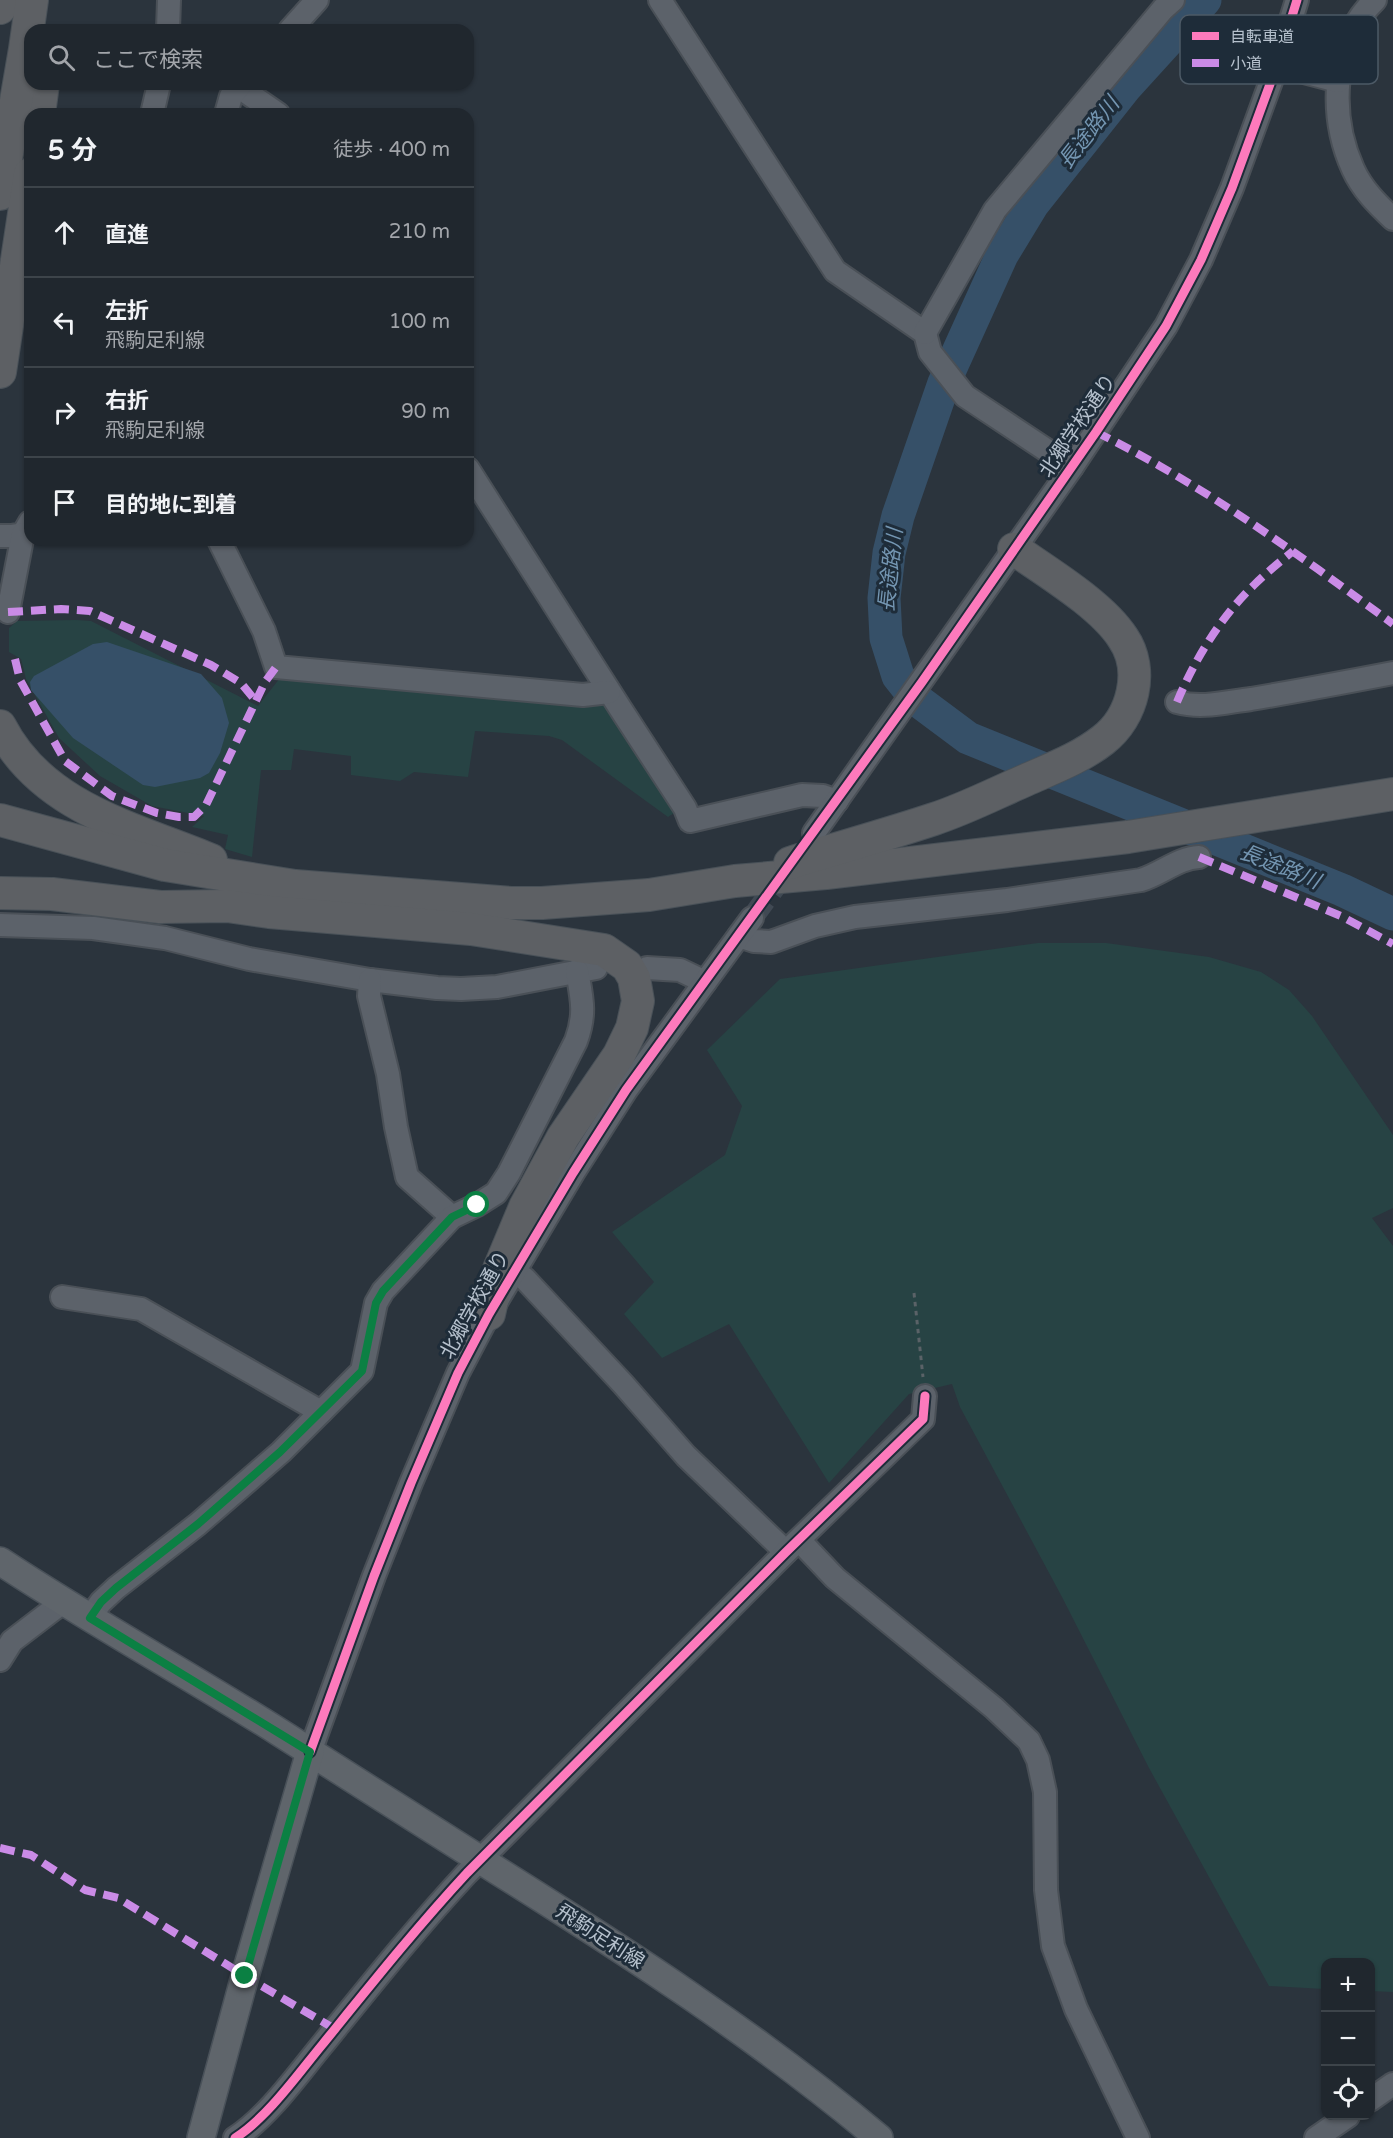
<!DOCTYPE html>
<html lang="ja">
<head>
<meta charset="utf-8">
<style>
	:root { --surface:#20272e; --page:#282f36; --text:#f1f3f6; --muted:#a2a5aa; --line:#3d444a }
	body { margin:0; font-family:"Varela Round","Noto Sans JP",sans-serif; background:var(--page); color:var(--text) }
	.controls { position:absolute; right:18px; bottom:18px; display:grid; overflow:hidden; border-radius:12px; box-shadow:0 2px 4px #0004 }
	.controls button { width:54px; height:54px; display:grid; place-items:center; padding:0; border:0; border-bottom:2px solid var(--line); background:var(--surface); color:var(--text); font:30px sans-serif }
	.stop { position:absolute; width:18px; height:18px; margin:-14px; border:4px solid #0b8043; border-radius:50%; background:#fff }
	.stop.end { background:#0b8043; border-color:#fff; box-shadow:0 2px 6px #0008 }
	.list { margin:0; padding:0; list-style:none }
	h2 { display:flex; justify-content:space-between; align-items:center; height:78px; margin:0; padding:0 24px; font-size:26px }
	h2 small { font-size:20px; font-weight:400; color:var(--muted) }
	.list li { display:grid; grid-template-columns:39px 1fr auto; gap:18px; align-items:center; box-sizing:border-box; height:90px; padding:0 24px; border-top:2px solid var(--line) }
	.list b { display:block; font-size:22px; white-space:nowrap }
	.list p { margin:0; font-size:20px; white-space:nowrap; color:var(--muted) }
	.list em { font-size:20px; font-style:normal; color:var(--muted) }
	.icon { flex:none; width:33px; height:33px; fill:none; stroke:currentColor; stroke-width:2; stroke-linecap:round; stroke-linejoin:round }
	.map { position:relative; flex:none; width:1393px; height:2138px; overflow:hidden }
	.search { position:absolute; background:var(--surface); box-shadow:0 2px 4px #0004; left:24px; top:24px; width:450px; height:66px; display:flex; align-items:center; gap:15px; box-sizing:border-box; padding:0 21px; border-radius:18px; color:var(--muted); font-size:22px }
	.panel { position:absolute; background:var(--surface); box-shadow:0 2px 4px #0004; left:24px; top:108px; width:450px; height:438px; border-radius:18px }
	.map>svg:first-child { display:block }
	.green { fill:#274344 }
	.water { fill:#365068 }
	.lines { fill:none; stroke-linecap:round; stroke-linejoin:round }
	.river { stroke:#365068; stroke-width:33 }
	.minor-tunnel { stroke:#404953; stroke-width:22; stroke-dasharray:22 11; stroke-linecap:butt }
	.minor-casing { stroke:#4a5057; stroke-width:26 }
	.major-casing { stroke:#495159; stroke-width:30 }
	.highway-casing { stroke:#495158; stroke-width:34 }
	.path { stroke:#5a6267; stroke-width:3; stroke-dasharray:4.5 4.5; stroke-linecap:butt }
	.minor { stroke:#5c626a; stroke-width:22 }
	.major { stroke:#5f656b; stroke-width:27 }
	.highway { stroke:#5d6064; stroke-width:32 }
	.quiet { stroke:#ca8be6; stroke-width:8; stroke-dasharray:15 8; stroke-linecap:butt }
	.cycleway-casing { stroke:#1e2c39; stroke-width:13 }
	.cycleway { stroke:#fd7abc; stroke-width:9 }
	.route { stroke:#0b8043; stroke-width:8 }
	.labels { text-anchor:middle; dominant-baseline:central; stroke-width:6; stroke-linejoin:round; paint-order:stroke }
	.street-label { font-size:20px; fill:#b6c1cd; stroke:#1e2c39 }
	.water-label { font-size:21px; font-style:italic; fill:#7496b2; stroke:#1e2c39 }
	.key { fill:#1e2c39; stroke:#4c5965; stroke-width:1.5 }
	.key-label { font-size:16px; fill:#b6c1cd }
</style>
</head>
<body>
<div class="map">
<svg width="1393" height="2138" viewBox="0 0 1393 2138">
	<rect width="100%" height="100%" fill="#2b343d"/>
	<g class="green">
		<path d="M76,620L91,621L258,706L280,678L603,704L674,813L668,817L562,740L549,736L475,731L468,777L414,772L400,781L351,775V756L294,749L291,770H261L252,857L225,849L228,835L192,827L204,816L152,806L100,776L59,738L26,679L21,659L9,652V628L17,621Z"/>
		<path d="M1038,943H1106L1209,957L1261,972L1289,990L1312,1016L1393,1135V1208L1372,1218L1393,1246V1992L1371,1991L1370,1962H1326L1325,1989L1269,1986L1149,1768L1062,1597L960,1407L952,1384L909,1394L829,1483L729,1324L662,1358L624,1314L654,1282L612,1232L725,1155L742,1106L707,1050L780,979Z"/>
	</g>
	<path class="water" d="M107,642L201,674L222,698L229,723L220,753L209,773L200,778L155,787L143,785L73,738L31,690L30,682L34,676L93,644Z"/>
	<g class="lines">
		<path class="river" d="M1205,0L1125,88L1033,204L1002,255L944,383L898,516L889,553L884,598L886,638L898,676L917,700L968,738L1342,890L1393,914"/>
		<path class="minor-tunnel" d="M752,918L788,869"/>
		<g class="minor-casing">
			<g id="minor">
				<path d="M660,0L835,271L925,333L930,352L965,396L1072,467"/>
				<path d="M1375,0C1331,42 1329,116 1353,169C1362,189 1377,204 1393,219"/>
				<path d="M168,30L169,0"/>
				<path d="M290,30L317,0"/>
				<path d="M1277,65L1338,81"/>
				<path d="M240,85L249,94L278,114"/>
				<path d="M152,114L159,84"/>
				<path d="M226,114L231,96L241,84"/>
				<path d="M925,333L995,210L1163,9L1173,0"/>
				<path d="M468,469L620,708L685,808L690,821L802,795L823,796L837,801"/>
				<path d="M0,536H11L23,534L30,522"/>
				<path d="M219,540L264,631L276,667L583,695L609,692"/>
				<path d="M8,612L23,534"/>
				<path d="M1177,702C1202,709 1226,702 1251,699C1298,691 1346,682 1393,673"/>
				<path d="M814,833L1072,467L1166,326L1201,260L1232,188L1277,65L1297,0"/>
				<path d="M0,925L93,928L165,938L249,959L370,980L437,988L461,989L497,987L596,968"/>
				<path d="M739,936L754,941L771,942L815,926L855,917L1007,900L1141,880C1161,874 1178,858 1199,857"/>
				<path d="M647,968L680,970L705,982"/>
				<path d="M370,980L369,996L388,1074L396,1127L407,1177L452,1217"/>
				<path d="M514,1270L525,1279L623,1384L686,1456L786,1552"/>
				<path d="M62,1297L141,1309L321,1412"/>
				<path d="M799,1540L835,1578L994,1708L1029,1741L1038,1760L1045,1792L1046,1890L1053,1946L1076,2009L1138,2138"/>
				<path d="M89,1618L101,1602L116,1588L198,1524L281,1452L362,1371L376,1303L383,1291L452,1217L477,1205L496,1193L509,1173L576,1041C586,1014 582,999 577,971"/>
				<path d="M0,1660L12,1641L63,1602"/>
				<path d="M310,1752L374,1576L411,1483L458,1373L489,1314L573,1173L626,1090L752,918"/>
				<path d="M1370,2100L1393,2084"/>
				<path d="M235,2138C267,2118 298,2074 322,2045C369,1987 416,1928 467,1873L786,1552L923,1419L925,1396"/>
				<path d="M1316,2138L1348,2116"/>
			</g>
		</g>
		<g class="major-casing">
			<g id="major">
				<path d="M0,1561C91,1621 187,1674 279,1732C352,1778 425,1825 498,1871C629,1953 760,2038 879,2138"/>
				<path d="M201,2138L245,1976L310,1752"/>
			</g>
		</g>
		<g class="highway-casing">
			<g id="highway">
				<path d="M0,8L1,0"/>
				<path d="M39,114L43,84"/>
				<path d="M0,194L25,49L32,0"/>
				<path d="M0,372L30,174"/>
				<path d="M0,726C42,808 134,828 211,860"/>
				<path d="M0,820L165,865L295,886L511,903H542L649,895L735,881L826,873L1128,837L1393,794"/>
				<path d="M790,863C838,848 886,835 934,819C965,809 996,793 1026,780C1053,768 1080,758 1103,740C1133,717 1145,670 1123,638C1102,605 1047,572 1014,549"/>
				<path d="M0,893L52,894L160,907L227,906L269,912L471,929L604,950L627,966L634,978L638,1001L632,1028L619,1055L563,1137L525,1207L499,1269L489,1314"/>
			</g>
		</g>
		<path class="path" d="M914,1293L923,1377"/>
		<use href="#minor" class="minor"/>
		<use href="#major" class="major"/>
		<use href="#highway" class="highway"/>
		<g class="quiet">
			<path d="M1096,432C1202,484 1298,554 1393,624"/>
			<path d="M8,612L61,609L90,611L211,665L241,683L255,700"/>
			<path d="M15,659L20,680L65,761L112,796L157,813L179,817H194L206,805L265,682L276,667"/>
			<path d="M1177,702C1195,659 1220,618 1254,585C1266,573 1280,562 1293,551"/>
			<path d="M1199,857L1341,916L1393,944"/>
			<path d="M0,1848L31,1855L85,1890L118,1898L260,1985L335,2029"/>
		</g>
		<g class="cycleway-casing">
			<g id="cycleway">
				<path d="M310,1752L374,1576L411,1483L458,1373L489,1314L573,1173L626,1090L922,682L1096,432L1166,326L1201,260L1232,188L1277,65L1297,0"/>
				<path d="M235,2138C267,2118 298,2074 322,2045C369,1987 416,1928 467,1873L786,1552L923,1419L925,1396"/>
			</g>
		</g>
		<use href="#cycleway" class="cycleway"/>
	</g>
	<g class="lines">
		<path class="route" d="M245,1976L310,1752L90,1618L101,1602L116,1588L198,1524L280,1452L362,1371L376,1303L383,1291L452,1217L477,1205"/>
	</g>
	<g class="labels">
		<g class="street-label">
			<text transform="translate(1078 426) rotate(-56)">北郷学校通り</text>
			<text transform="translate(475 1305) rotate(-61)">北郷学校通り</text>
			<text transform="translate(600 1937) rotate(33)">飛駒足利線</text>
		</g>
		<g class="water-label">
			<text transform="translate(1089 133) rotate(-52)">長途路川</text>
			<text transform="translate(891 570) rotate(-84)">長途路川</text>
			<text transform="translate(1280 867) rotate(22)">長途路川</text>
		</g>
	</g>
	<rect x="1180" y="15" width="198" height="69" rx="9" class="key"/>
	<rect x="1192" y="32" width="27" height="8" fill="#fd7abc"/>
	<rect x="1192" y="59" width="27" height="8" fill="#ca8be6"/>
	<g class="key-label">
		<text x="1230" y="42">自転車道</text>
		<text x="1230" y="69">小道</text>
	</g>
</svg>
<div class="controls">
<button>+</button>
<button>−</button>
<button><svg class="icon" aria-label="locate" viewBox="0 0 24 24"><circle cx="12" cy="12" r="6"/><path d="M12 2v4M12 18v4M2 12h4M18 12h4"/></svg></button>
</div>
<div class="stop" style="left:477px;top:1205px"></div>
<div class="stop end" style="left:245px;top:1976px"></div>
<div class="search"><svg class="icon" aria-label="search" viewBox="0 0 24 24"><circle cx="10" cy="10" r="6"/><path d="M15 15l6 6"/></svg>ここで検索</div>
<section class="panel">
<h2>5 分<small>徒歩 · 400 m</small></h2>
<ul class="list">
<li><svg class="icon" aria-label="ahead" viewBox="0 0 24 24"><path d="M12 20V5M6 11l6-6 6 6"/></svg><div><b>直進</b></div><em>210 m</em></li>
<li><svg class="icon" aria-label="left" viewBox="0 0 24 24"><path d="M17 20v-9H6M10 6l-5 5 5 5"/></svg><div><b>左折</b><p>飛駒足利線</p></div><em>100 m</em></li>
<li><svg class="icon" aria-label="right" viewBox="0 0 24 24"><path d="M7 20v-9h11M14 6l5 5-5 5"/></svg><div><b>右折</b><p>飛駒足利線</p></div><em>90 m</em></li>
<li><svg class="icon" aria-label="arrive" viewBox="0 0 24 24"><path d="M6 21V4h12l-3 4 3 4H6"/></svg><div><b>目的地に到着</b></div></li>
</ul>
</section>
</div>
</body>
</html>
